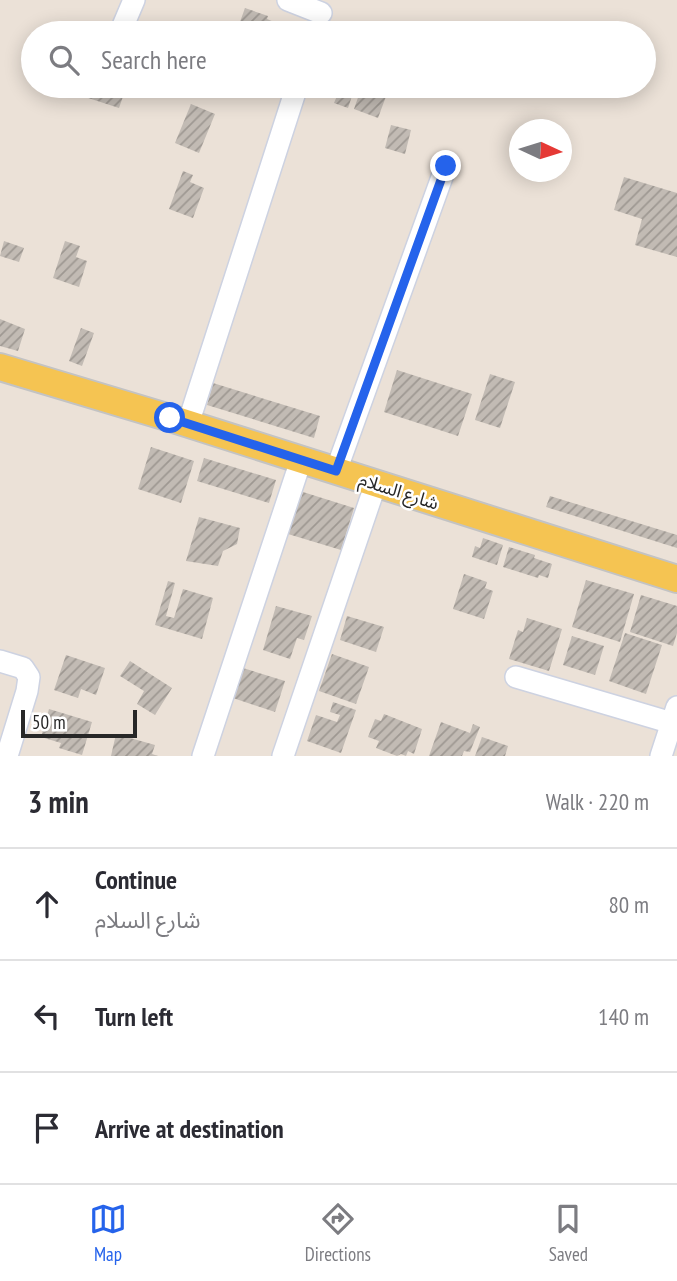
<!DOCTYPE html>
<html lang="en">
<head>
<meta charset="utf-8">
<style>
	:root { --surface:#fff; --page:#f2f2f3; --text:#2b2b33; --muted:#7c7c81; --line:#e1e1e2; --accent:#2563eb }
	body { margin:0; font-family:"PT Sans Narrow","Noto Sans Arabic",sans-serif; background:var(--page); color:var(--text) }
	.compass { position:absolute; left:509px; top:119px; width:63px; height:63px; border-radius:50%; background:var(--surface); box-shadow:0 4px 18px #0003; rotate:94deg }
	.scale { position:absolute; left:21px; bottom:18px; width:116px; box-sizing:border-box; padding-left:7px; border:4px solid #272727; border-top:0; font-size:19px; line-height:24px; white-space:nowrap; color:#272727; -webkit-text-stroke:5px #fff; paint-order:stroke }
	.stop { position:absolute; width:21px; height:21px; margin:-16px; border:5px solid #2563eb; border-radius:50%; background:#fff }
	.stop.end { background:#2563eb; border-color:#fff; box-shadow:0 2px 7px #0008 }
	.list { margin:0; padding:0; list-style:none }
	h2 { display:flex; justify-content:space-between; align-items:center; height:91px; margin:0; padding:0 28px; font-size:30px }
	h2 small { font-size:23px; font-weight:400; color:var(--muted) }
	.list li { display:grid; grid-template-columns:46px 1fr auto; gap:21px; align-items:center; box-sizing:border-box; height:112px; padding:0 28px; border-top:2px solid var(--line) }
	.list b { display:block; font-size:26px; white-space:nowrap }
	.list p { margin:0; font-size:23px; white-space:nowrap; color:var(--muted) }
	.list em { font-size:23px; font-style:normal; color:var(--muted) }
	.icon { flex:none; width:38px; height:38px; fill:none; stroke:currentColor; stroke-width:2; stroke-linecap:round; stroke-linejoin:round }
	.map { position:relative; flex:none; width:677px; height:756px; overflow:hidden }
	.search { position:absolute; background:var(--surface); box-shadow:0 4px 18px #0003; left:21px; right:21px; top:21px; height:77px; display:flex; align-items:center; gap:18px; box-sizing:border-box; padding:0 24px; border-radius:38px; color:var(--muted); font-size:26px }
	.sheet { height:427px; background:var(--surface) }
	nav { display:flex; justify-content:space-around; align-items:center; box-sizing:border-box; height:98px; border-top:2px solid var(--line); background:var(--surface); font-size:19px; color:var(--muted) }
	nav a { display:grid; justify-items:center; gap:4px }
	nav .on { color:var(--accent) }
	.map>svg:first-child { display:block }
	.building { fill:url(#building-hatch) }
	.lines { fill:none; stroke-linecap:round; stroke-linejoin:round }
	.minor-casing { stroke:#cdd2e1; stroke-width:24 }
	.major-casing { stroke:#c3c3c3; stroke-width:30 }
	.minor { stroke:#fff; stroke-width:21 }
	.major { stroke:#f5c452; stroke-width:26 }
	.route { stroke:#2563eb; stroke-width:9 }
	.labels { text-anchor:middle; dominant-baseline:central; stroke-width:5; stroke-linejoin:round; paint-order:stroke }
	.street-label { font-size:18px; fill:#272727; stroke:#fff }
</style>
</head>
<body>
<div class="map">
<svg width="677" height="756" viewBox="0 0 677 756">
	<defs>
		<pattern id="building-hatch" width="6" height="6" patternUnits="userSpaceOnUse" patternTransform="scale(1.75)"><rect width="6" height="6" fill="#c2bbb4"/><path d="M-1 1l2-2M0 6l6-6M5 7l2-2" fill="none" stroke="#9e9892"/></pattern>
	</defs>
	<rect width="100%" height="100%" fill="#ebe1d7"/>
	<g class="building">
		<path d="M245,8L268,16L267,19L295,31V33H236Z"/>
		<path d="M86,86L126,88L119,108L82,96Z"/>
		<path d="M362,86H375L388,91L378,118L354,109Z"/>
		<path d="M339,91L352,96L348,108L334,103Z"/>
		<path d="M191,104L215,114L199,153L175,143Z"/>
		<path d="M391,125L411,130L405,154L385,148Z"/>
		<path d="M183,171L193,175L190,182L204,188L193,218L169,209Z"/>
		<path d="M624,177L677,193V257L635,245L642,219L614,210Z"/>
		<path d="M4,241L24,248L19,262L0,256Z"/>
		<path d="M65,241L80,246L76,257L87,261L79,287L53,278Z"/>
		<path d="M0,319L25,329L18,351L0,346Z"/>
		<path d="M81,328L94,333L82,366L69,361Z"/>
		<path d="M397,370L472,394L458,436L384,412Z"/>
		<path d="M490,374L515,382L500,428L475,420Z"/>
		<path d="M213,383L320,416L314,438L207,405Z"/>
		<path d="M151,447L194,461L181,503L138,489Z"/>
		<path d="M204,458L276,480L269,503L197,481Z"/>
		<path d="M303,492L354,508L341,550L288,534L290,526L287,525L295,496L301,498Z"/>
		<path d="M550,496L677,535V548L546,507Z"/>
		<path d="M199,517L240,528L237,544L223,551L218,566L186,561Z"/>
		<path d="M483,538L503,545L497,565L472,557L475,546L480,548Z"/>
		<path d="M509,547L535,555L534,558L552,564L548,578L539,575L538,578L503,567Z"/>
		<path d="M464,574L487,582L485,588L493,591L484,619L453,609Z"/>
		<path d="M586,580L634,594L620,642L572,627Z"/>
		<path d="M168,581L175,583L166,616L174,618L183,589L213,598L202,639L155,625Z"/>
		<path d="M641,595L677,606V633L673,646L630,632Z"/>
		<path d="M276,606L312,616L304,640L297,638L290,659L263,650Z"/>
		<path d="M347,616L384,627L376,652L340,640Z"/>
		<path d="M527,618L562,629L549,671L509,659L518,630L523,632Z"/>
		<path d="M625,633L662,645L646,694L609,681Z"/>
		<path d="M572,636L604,646L595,675L563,665Z"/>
		<path d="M332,654L369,667L356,704L319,691Z"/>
		<path d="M66,655L105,668L96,695L81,689L78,698L54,690Z"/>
		<path d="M130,661L172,688L155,715L137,704L144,691L120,676Z"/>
		<path d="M243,668L285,681L275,712L233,698Z"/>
		<path d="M333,702L356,710L341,753L307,741L316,715L337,722L340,715L330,712Z"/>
		<path d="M49,709L92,722L82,755L59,748L61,743L41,737Z"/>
		<path d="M384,714L422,729L414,754L408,751L406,756L401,754L397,756L376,748L379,741L368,737L375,719L381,721Z"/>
		<path d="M441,722L470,733L473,724L480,727L470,752L464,751L462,756H429Z"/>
		<path d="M116,734L155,745L152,754L158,756H111Z"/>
		<path d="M482,737L508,746L505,756H475Z"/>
	</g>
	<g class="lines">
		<g class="minor-casing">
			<g id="minor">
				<path d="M288,0L321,13"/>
				<path d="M120,33L134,0"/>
				<path d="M188,424L297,86"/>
				<path d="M336,471L446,166"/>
				<path d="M0,661L23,668L29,677L27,691L7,756"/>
				<path d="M516,677L672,723"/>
				<path d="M203,756L301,460"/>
				<path d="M283,756L376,483"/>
				<path d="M661,756L677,707"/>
			</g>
		</g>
		<g class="major-casing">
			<path id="major" d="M0,367L170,418L677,579"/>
		</g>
		<use href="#minor" class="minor"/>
		<use href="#major" class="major"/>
	</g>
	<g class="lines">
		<path class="route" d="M170,418L336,471L446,166"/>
	</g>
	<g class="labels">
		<g class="street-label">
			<text transform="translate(399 491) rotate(18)">شارع السلام</text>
		</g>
	</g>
</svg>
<svg class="compass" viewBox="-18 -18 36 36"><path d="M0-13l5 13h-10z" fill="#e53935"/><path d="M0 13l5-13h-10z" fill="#7c7c81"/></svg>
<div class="scale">50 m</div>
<div class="stop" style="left:170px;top:418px"></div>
<div class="stop end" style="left:446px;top:166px"></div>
<div class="search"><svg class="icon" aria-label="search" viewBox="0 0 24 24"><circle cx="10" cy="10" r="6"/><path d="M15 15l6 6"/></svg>Search here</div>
</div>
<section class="sheet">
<h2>3 min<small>Walk · 220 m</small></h2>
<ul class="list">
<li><svg class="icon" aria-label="ahead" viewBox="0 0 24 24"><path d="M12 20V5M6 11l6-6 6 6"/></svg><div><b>Continue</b><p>شارع السلام</p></div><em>80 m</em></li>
<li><svg class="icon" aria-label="left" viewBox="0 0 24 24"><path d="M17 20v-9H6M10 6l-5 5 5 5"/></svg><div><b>Turn left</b></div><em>140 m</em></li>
<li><svg class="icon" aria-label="arrive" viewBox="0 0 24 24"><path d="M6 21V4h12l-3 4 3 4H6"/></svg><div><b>Arrive at destination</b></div></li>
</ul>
</section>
<nav>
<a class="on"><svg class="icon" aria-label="map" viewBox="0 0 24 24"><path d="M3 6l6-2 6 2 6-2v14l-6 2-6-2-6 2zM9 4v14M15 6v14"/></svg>Map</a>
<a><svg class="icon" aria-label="directions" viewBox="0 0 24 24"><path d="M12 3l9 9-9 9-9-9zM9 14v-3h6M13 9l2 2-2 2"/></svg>Directions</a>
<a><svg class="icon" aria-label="saved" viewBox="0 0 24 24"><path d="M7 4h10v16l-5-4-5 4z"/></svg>Saved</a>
</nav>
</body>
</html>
